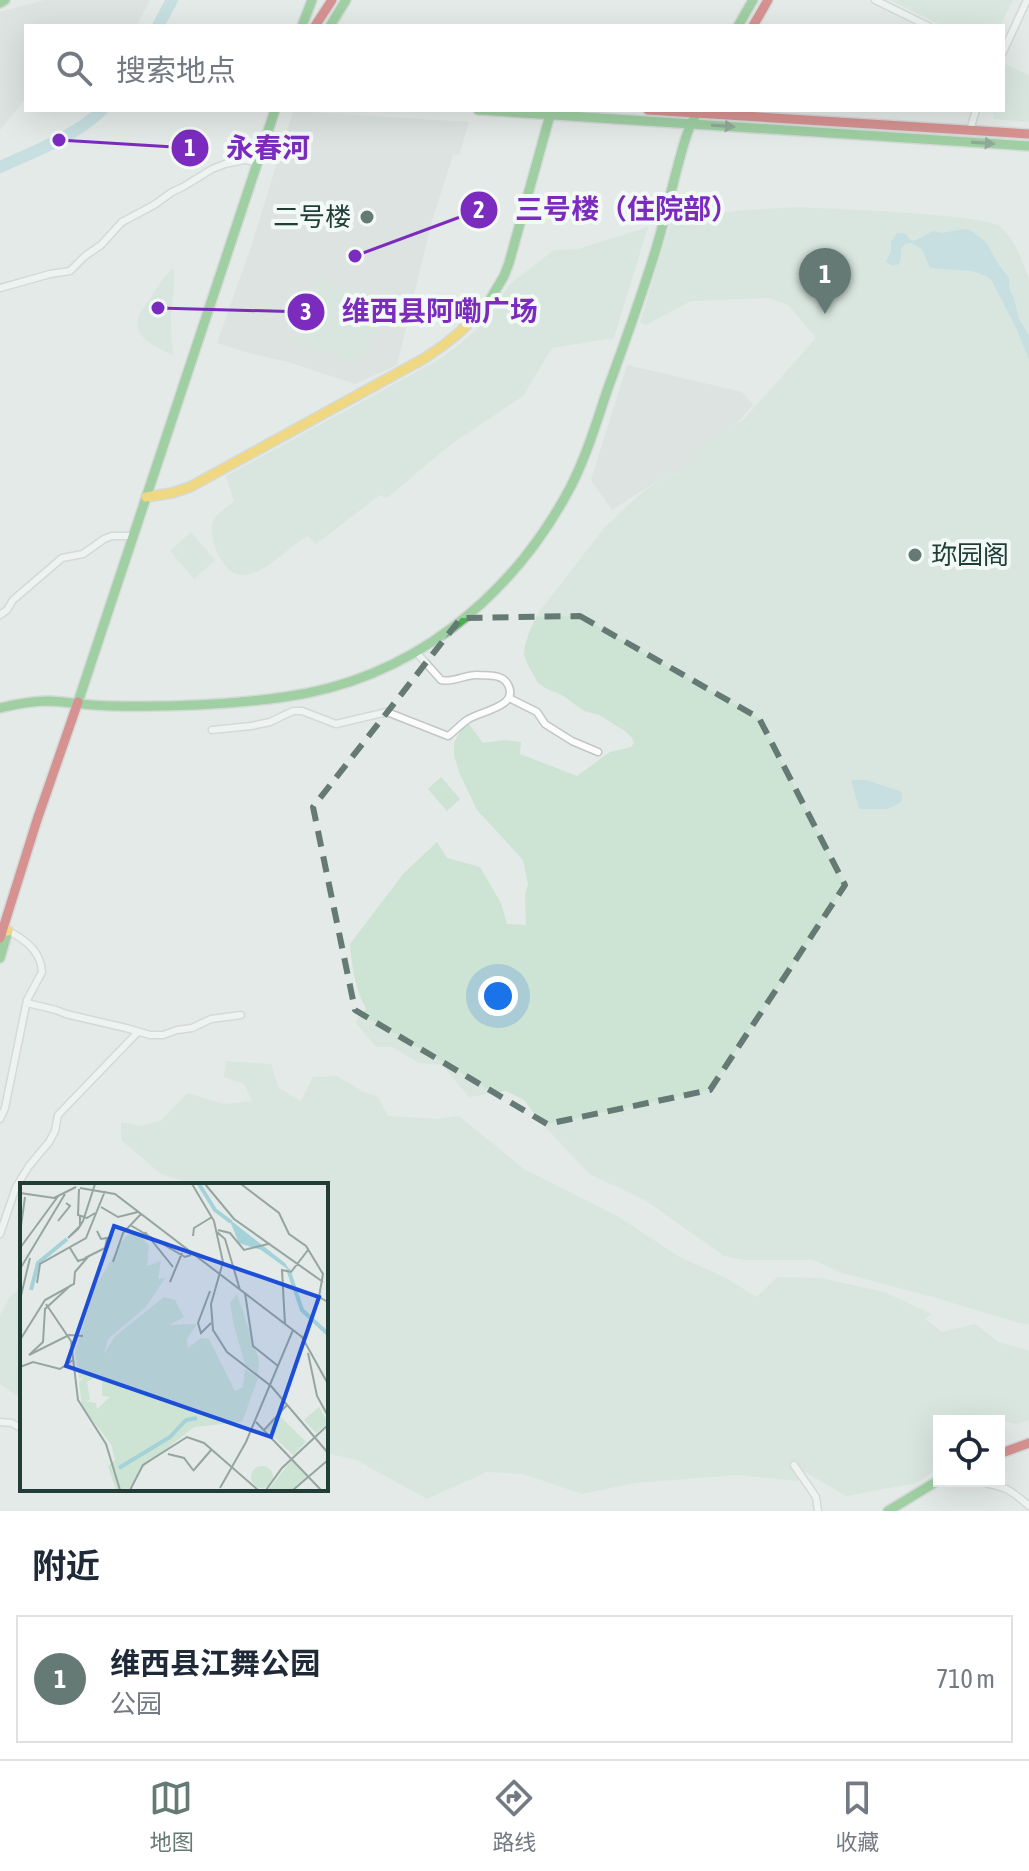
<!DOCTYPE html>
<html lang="zh">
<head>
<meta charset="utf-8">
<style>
	:root { --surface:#fff; --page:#f2f2f3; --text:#1f2937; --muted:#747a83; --line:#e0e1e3; --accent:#657a74 }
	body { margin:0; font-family:"Asap Condensed","Noto Sans SC",sans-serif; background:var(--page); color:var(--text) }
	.controls { position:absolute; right:24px; bottom:24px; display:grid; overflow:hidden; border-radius:0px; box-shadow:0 8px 32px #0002 }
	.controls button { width:72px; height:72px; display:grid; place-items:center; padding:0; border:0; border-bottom:2px solid var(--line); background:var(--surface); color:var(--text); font:40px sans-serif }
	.you { position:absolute; left:498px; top:996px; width:28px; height:28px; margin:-20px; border:6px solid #fff; border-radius:50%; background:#1a73e8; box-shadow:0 0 0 12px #1a73e833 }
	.badge { display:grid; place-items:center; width:52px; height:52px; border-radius:50%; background:var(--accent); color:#fff; font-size:26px; font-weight:700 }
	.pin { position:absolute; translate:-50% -66px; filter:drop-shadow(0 2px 4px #0008) }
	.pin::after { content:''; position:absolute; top:42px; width:28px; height:24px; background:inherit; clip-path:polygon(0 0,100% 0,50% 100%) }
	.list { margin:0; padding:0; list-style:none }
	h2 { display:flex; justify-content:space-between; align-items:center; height:104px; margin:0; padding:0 32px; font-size:34px }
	h2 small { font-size:26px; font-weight:400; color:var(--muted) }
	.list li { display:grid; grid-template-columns:52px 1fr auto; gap:24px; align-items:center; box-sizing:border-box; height:128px; margin:0 16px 16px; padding:0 16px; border:2px solid var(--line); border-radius:0px }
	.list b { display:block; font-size:30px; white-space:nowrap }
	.list p { margin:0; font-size:26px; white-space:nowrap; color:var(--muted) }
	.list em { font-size:26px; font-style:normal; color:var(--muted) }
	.icon { flex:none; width:44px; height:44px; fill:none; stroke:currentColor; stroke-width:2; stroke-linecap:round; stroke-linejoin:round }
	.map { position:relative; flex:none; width:1029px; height:1511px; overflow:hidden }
	.search { position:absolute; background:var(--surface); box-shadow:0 8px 32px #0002; left:24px; right:24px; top:24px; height:88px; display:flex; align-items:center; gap:20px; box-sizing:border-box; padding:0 28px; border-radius:0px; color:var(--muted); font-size:30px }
	.sheet { height:248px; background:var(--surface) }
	nav { display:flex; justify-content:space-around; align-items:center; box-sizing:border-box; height:112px; border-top:2px solid var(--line); background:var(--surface); font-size:22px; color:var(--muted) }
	nav a { display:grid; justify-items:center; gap:4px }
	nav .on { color:var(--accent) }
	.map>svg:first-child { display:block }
	.built { fill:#d2dbd7 }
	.green { fill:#cde3d4 }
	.water { fill:#a4d2d9 }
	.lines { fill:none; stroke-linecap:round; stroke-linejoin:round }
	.river { stroke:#a4d2d9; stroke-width:12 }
	.street-casing { stroke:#c1c7c4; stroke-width:9 }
	.fast-casing { stroke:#c0c8c5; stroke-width:12 }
	.slow-casing { stroke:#c0c8c5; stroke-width:12 }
	.jam-casing { stroke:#c0c8c5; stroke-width:12 }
	.street { stroke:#fbfcfb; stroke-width:6 }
	.fast { stroke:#4caf50; stroke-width:9 }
	.slow { stroke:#ffc107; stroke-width:9 }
	.jam { stroke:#c62828; stroke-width:9 }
	.oneway { fill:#2e603e }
	.marked { fill:none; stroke:#657a74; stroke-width:6; stroke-dasharray:16 10; stroke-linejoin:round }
	.poi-dot { fill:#657a74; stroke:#f2f9f6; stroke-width:3 }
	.labels { text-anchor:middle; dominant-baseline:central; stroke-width:8; stroke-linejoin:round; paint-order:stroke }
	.poi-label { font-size:26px; fill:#213e36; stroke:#f2f9f6; text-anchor:end }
	.inset-river { fill:none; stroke:#a4d2d9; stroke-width:4 }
	.inset-road { fill:none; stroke:#96a5a0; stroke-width:2 }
	.view { fill:#1d4ed8; fill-opacity:0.15; stroke:#1d4ed8; stroke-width:4 }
	.inset-edge { fill:none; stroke:#213e36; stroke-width:4 }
	.leader { fill:none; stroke:#7b2cbf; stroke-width:3 }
	.callout-dot { fill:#7b2cbf; stroke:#f2f9f6; stroke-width:3 }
	.mark-label { font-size:24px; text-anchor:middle; font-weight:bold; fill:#fff }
	.callout-label { font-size:28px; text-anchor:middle; font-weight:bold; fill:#7b2cbf; stroke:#f2f9f6; stroke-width:8; stroke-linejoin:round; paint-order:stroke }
</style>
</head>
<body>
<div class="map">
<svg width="1029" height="1511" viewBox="0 0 1029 1511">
	<rect width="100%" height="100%" fill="#e4eae7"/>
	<g class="built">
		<path d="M44,0H150L136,26H26V98L0,130V12Z"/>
		<path d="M293,111L469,122L459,155H453L432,221L397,365L355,384L288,362L253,354L217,343L251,247Z"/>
		<path d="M627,365L742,392L753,405L697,466L665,476L612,510L591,480Z"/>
	</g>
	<g class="green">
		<path d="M890,0H1013L1000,26H943Z"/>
		<path d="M1003,63L1029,75V122L994,119L992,110H1003Z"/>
		<path d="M800,207C830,209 984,214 999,226C1016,240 1022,260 1029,280V1324L1019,1323L933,1297L842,1273L813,1260H745L724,1256L645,1200L589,1174L539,1120L524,1100L506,1091L469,1097L442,1065L419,1063L392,1047H376L355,1022L366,1009C355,988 352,968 350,944L403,874L437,842L447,858L480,867L501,903L507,924L526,925L525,894L528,884L523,860L477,810L459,772L454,755V743L462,728L469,724L483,743L504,740L521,742L520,754L577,776L610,752L631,747L634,743L632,738L625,731L599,715L584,711L562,695L547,689L538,683L528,665L524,655L525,645L530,630L539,612L604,528L640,494L665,476L680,472L702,445L743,420L816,338L788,305L769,298L691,301L646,325L640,322L672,219L745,210Z"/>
		<path d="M648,227L614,338L552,348L523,396L450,445L387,498L380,495L316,544L308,536C287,547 269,572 245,575C224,579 204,535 215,517C219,512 229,506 234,501L226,476L438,360L460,344L479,327L510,284L554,250L578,249Z"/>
		<path d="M173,268C177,286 170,303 171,322C171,333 172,344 173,355C158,348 130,337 139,316C141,310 146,304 150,299C157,288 163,277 173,268Z"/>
		<path d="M317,281L382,300L365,359L353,360L296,343Z"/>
		<path d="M191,532L215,560L194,579L170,551Z"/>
		<path d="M441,777L460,799L447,811L428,789Z"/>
		<path d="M226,1061L271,1064L279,1088L301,1101L313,1077L337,1076L362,1091L378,1097L388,1116L436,1119L459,1116L524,1169L619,1217L678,1256L726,1278L757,1297L777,1277L821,1278L884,1292L932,1314L925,1319L942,1332L975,1324L999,1342L1029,1351V1420L1016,1424L994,1418L990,1421H939V1468L917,1483L846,1496L805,1472L797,1481L736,1475L635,1483L582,1494L523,1474L487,1472L427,1499L356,1460L326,1453V1185H194L161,1174L121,1140V1122L142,1126L162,1120L187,1093L224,1104L252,1101L244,1084L224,1077Z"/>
		<path d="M22,1286V1399L0,1384V1316L9,1298Z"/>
	</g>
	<g class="water">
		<path d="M965,229L970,230L986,242L999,265L1009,278L1010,291L1014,298L1019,319L1029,335V360L1017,330L992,281L986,276L972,271L930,268L922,249L911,243L905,244L901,249V258L899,264L893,266L886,262L891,251V242L897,233L906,234L910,240L914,241L933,231L941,233Z"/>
		<path d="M851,780H866L902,792L901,802L888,809H859Z"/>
	</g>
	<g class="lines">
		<g class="river">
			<path d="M158,26L172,0"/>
			<path d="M0,167C35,151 74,137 102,110"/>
		</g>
		<g class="street-casing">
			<g id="street">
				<path d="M875,0L928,26"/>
				<path d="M1003,52L1027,0"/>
				<path d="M970,130L976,110"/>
				<path d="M0,288L50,274L70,271L85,256L101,245L122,222L154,205L172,192L183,187L212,169L225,164L244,160L257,162"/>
				<path d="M0,615L7,610L13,600L62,558L83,554L104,539L112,536H133"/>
				<path d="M509,698L537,712L545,724L572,741L598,752"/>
				<path d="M212,730L251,726L270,722L293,711H302L336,724L387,712L448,736C455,731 460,725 467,720C479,711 522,707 507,683C501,674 488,676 478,675C465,674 454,683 441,680L417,653"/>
				<path d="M27,1003L56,1010L66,1014L126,1028L150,1035H163L177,1030L192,1028L211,1019L241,1015"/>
				<path d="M0,1119L5,1108L27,1000L42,972C41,952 25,939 8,931"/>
				<path d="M0,1234L16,1187L29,1166L49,1142L55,1131L58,1115L138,1032"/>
				<path d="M0,1422L12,1423L22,1429"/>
				<path d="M794,1465L816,1497L818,1511"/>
				<path d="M976,1481C1003,1487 1007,1486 1029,1506"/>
			</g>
		</g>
		<g class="fast-casing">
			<g id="fast">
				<path d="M0,3L5,0"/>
				<path d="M302,26L312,0"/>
				<path d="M330,26L346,0"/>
				<path d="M738,26L753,0"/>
				<path d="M478,110L1029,146"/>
				<path d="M488,303L504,276L509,263L550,115"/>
				<path d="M78,702L275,110"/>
				<path d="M0,708C16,704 32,701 48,701C70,702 92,706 114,706C169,707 229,705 284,697C410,680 511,599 570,488C586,457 596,424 607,391C625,342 643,293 658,242C668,207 675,172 686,137L691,123L699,110"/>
				<path d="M0,958L7,934"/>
				<path d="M888,1511L939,1480"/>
			</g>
		</g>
		<g class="slow-casing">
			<g id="slow">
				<path d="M146,497L172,493L190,487L425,358C450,342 469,326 488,303"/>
				<path d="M2,930L8,931"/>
			</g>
		</g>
		<g class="jam-casing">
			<g id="jam">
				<path d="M315,26L332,0"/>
				<path d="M753,26L768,0"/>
				<path d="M648,110L1029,134"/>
				<path d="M0,938L37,820L78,702"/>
				<path d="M999,1454L1029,1443"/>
			</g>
		</g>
		<use href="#street" class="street"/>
		<use href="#fast" class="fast"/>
		<use href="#slow" class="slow"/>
		<use href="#jam" class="jam"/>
	</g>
	<defs><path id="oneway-solid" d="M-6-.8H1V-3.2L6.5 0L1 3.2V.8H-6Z" transform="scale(2)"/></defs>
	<g class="oneway">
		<use href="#oneway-solid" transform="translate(723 126) rotate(4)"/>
		<use href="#oneway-solid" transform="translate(983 143) rotate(4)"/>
	</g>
	<path d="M0 0H1029V1511H0ZM580,616L759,718L845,885L710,1090L547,1124L355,1010L313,807L461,618Z" fill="#e4eae7" fill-opacity=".55" fill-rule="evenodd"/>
	<path class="marked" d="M580,616L759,718L845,885L710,1090L547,1124L355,1010L313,807L461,618Z"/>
	<g class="poi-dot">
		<circle cx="367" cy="217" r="8"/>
		<circle cx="915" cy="555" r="8"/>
	</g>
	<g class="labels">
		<g class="poi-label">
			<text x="351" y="217">二号楼</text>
			<text x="931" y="555" text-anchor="start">珎园阁</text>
		</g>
	</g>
	<g transform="translate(20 1183)">
		<rect width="308" height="308" fill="#e4eae7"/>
		<path d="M116,48L129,63L127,83L141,78L138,96L145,95L126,124L88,156L84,171L95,153L144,114L155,117L164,134L149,142L177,141L167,156L168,165L181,155L189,156L215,208L223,204L225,186L238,195L222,239L174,244L120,287L108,307H96L88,283L95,277L91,261L62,224L59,199L65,193L59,196L55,169L76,102L105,54ZM74,195L82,199V213L90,214L77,226L76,220L65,218L70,217L67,199ZM217,111L239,177L238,191L225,181L214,143L210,120ZM299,224L308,240L296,250L284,237ZM260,233L286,259L273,272L246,246ZM272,277L288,293L271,307H248ZM231 294a11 11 0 1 1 22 0a11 11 0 1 1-22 0Z" fill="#cde3d4" fill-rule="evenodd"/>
		<path d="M209,36L265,80L270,88L241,67L219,60Z" fill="#a4d2d9"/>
		<path class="inset-river" d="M179,1L195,27L211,39M268,86L282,127L308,151M11,107L18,80L47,56M99,285L150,254L166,237L177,235"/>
		<path class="inset-road" d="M172,1L194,38L203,79L191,121L193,147L207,169L251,203M185,1L214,36L303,99M221,1L259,30L269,51L286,63L303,91L299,114L308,119M60,5L95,11L282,154L308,201M59,6L58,32L67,35L75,30M0,10L34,15L56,4M81,24L98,34L118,29M60,33V43L48,55L58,46L63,38L75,1M38,38L50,23L46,20M110,42L165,74L171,72M198,47L210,50L224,67L248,61M125,49L153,84M197,49L205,56L220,107M0,50L5,14M173,53L174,45L192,34M0,65L39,12M65,75L85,65L87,55L81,56L77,48M93,79L103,50L121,31M0,86L45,11M150,99L162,70M17,100L20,81L66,55L85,8M51,102L25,126L23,159L9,172L49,152L63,153M190,108L178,140L181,150L191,140M225,110L233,163L258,183M0,117L10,75M26,121L51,158L58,217L86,261L100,307M265,141L262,87L271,89L288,67M0,157L25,117L54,101L55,89L67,75L58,78L50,65M288,170L297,213L308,233M0,184L13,179L40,186L53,177M251,203L308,270M236,239L301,307M244,247L267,222M148,271L164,275L173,287M173,288L192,266M200,305L226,259L273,147M110,307L123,282L167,254L184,260L238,307M246,307L262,285L308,242M273,307L308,277"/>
		<path class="view" d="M94,43L299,114L251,254L46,183Z"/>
		<rect width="308" height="308" class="inset-edge"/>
	</g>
	<path class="leader" d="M59 140L190 148M355 256L479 210M158 308L306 312"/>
	<g class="callout-dot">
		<circle cx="59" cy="140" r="8"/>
		<circle cx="355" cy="256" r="8"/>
		<circle cx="158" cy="308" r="8"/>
		<circle cx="190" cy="148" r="20"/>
		<circle cx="479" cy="210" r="20"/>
		<circle cx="306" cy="312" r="20"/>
	</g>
	<g class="mark-label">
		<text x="190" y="156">1</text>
		<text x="479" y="218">2</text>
		<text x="306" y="320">3</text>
	</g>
	<g class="callout-label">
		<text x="268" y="158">永春河</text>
		<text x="627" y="219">三号楼（住院部）</text>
		<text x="440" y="321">维西县阿嘞广场</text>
	</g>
</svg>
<div class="controls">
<button><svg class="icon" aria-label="locate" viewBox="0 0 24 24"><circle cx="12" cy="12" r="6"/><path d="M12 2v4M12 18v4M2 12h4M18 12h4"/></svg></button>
</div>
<div class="you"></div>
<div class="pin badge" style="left:825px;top:314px">1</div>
<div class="search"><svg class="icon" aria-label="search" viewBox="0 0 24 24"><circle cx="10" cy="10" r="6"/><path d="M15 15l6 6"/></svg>搜索地点</div>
</div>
<section class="sheet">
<h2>附近<small></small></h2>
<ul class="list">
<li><span class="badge">1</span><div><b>维西县江舞公园</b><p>公园</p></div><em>710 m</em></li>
</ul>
</section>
<nav>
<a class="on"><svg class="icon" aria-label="map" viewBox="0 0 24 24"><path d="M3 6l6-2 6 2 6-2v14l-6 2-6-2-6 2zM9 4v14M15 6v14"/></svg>地图</a>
<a><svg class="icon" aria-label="directions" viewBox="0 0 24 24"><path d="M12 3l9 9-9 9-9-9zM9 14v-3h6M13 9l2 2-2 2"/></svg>路线</a>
<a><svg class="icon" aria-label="saved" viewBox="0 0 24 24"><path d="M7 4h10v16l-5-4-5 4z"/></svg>收藏</a>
</nav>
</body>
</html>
